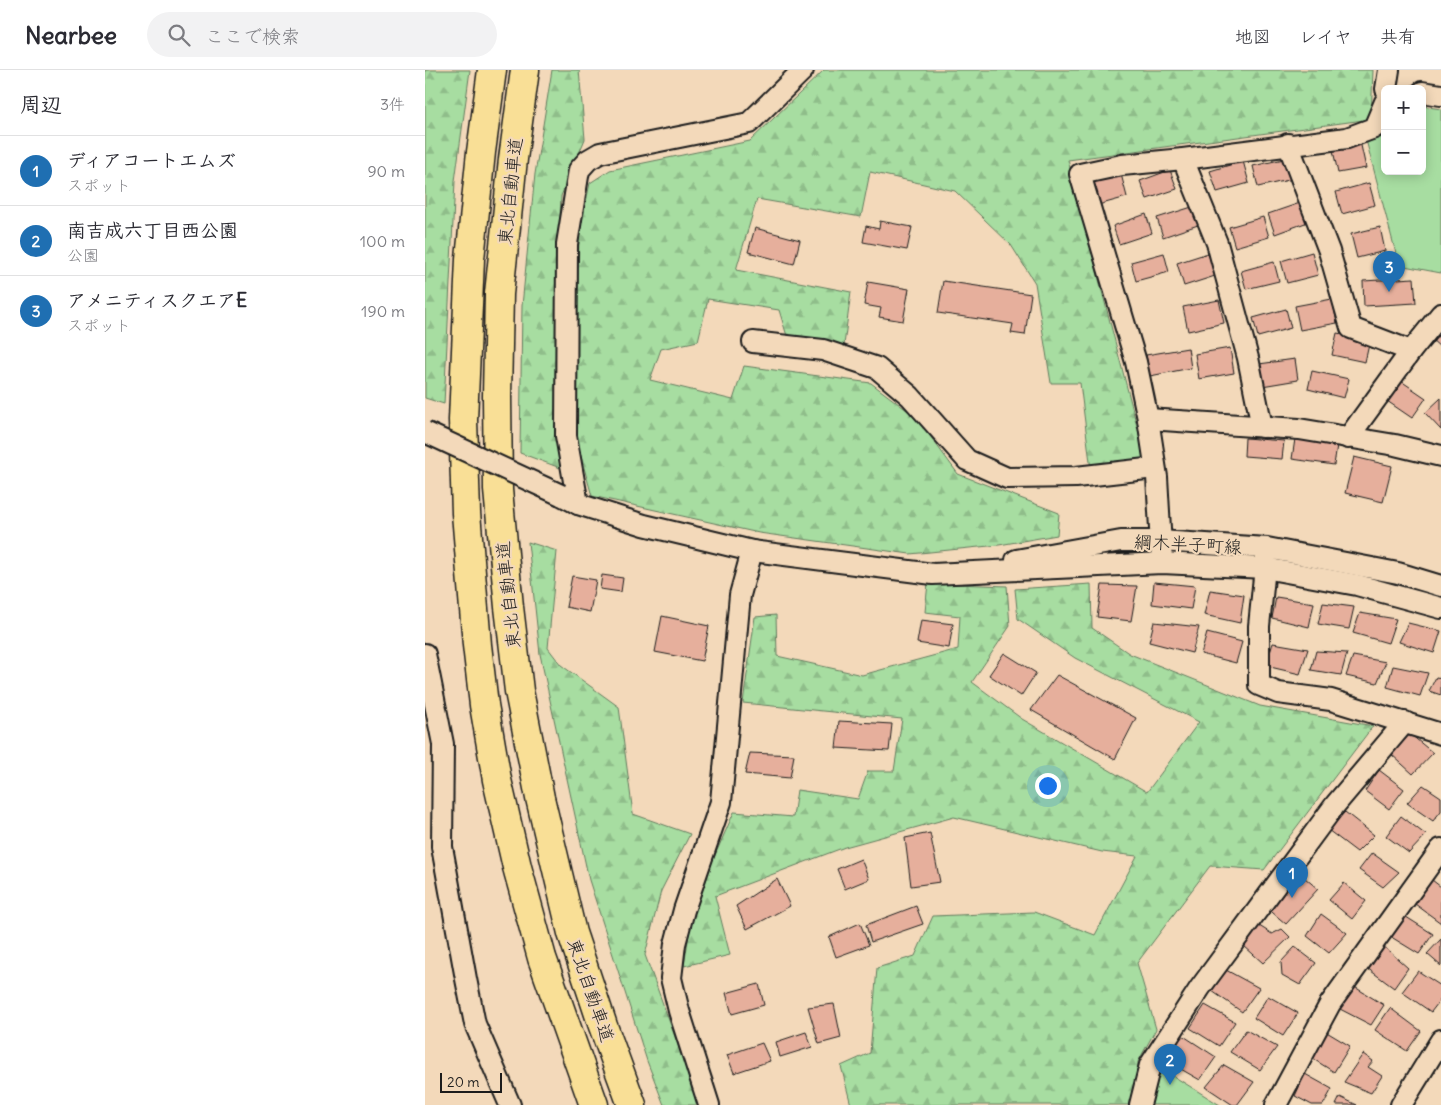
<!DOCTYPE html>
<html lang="ja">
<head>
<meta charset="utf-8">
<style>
	:root { --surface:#fff; --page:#f2f2f3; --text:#2b2b33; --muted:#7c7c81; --line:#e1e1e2; --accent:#1f6fb2 }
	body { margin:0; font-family:Delius,"Klee One",sans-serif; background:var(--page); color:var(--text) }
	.controls { position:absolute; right:15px; top:15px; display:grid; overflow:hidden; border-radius:8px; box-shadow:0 2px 12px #0003 }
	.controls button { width:45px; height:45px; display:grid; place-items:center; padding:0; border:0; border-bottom:1px solid var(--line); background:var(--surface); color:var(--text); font:25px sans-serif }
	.scale { position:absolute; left:15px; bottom:12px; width:62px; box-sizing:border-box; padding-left:5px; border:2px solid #1c1c1c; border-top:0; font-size:14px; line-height:18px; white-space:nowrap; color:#1c1c1c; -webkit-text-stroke:4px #f3d9ba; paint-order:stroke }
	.you { position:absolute; left:622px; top:715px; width:18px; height:18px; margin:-12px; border:4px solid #fff; border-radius:50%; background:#1a73e8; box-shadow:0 0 0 8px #1a73e833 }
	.badge { display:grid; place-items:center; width:32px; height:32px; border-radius:50%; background:var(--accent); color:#fff; font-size:16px; font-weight:700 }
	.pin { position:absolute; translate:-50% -41px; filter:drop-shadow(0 1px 2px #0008) }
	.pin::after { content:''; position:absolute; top:26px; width:18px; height:15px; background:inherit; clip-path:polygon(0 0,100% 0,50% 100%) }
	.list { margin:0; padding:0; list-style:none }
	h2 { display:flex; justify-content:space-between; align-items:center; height:65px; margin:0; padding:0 20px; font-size:21px }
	h2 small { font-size:16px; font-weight:400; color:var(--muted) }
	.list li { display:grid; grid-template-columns:32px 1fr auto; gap:15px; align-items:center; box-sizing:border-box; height:70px; padding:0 20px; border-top:1px solid var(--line) }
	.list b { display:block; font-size:19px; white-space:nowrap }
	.list p { margin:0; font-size:16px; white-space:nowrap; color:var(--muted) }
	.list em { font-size:16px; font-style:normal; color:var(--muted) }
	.icon { flex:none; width:28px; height:28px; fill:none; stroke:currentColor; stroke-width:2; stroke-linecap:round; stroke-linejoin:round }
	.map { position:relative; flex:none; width:1016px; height:1035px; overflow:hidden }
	header { display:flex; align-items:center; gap:30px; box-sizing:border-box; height:70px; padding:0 25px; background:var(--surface); border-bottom:1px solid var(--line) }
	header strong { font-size:24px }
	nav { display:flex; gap:28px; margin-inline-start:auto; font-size:18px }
	.search { width:350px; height:45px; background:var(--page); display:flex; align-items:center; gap:12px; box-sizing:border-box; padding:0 18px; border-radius:28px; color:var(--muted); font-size:19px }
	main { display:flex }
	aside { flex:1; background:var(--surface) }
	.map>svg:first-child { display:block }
	.green { fill:#a7dda1; stroke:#627c5e }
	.forest { fill:url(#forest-firs); stroke:#627c5e }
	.building { fill:#e6af9c; stroke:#1c1c1c }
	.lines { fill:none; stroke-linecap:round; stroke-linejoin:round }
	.minor-casing { stroke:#1c1c1c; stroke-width:24 }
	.highway-casing { stroke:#1c1c1c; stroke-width:31 }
	.minor { stroke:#f3d9ba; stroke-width:20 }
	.highway { stroke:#f9df96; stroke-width:28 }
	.minor-bridge-casing { stroke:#1c1c1c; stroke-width:24; stroke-linecap:butt }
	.minor-bridge { stroke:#f3d9ba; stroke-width:20 }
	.labels { text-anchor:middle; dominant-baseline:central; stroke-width:4.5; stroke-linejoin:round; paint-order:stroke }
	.street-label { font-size:18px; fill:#1c1c1c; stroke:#f3d9ba }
</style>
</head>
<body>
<header>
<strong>Nearbee</strong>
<div class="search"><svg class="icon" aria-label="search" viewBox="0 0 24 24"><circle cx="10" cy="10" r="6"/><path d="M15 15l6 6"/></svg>ここで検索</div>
<nav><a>地図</a><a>レイヤ</a><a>共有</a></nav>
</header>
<main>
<aside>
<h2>周辺<small>3件</small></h2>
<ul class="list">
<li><span class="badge">1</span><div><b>ディアコートエムズ</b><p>スポット</p></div><em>90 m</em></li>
<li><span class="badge">2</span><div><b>南吉成六丁目西公園</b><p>公園</p></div><em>100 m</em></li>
<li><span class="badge">3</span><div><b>アメニティスクエアE</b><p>スポット</p></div><em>190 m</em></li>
</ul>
</aside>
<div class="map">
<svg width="1016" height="1035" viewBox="0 0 1016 1035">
	<defs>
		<pattern id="forest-firs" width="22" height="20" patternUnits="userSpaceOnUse" patternTransform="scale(1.25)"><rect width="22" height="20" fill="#a7dda1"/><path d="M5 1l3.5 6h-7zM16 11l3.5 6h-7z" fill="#8fbd8a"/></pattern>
	</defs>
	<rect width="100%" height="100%" fill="#f3d9ba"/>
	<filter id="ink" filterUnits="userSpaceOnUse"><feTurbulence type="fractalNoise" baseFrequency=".02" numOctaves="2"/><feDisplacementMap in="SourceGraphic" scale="10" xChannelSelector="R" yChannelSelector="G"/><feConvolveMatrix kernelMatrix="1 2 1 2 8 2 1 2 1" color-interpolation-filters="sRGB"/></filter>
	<g filter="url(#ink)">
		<g class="green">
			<path d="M997,36L1016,39V203L974,195L941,70L960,59V101H997Z"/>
			<path d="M732,996L795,1035H721Z"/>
		</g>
		<g class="forest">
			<path d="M0,0H45L30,111L19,334L0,328Z"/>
			<path d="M127,0H154L160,69L136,126L134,168L138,399L95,383L97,236L110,104Z"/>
			<path d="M399,0H948L946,49L643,90L721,391L666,400L655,313H626L610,213L586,175L530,121L445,102L436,147L332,129L311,200L426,222L419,275L362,266L354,240L283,229L273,271L236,279L225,310L308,330L319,296L446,313L491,347L533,404L634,443L632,465L574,475L485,484L334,463L167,426L150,366L154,165L165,113L185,100L325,71Z"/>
			<path d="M103,472L132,481L123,578L136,595L194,637L208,744L265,764L236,821L220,885L275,1035H239L222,991L164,810L115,584Z"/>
			<path d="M503,513L582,516L585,556L547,612L597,649L722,722L774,652L650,588L593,549L590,519L666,514L667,558L705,584L835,636L948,656L839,800L785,796L712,893L731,959L713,992L708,1035H426L416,996L445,983L452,898L490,886L508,846L609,842L670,865L712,786L677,782L529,747L420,777L290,826L305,885L259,896L269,833L309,742L368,747L372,720L433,729L443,701H469L477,649L318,633L330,547L351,545L352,586L437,605L533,579L535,546L500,542Z"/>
		</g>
		<g class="building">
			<path d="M935,71L941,98L913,103L907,76Z"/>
			<path d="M863,88L868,109L833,117L828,96Z"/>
			<path d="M818,91L824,113L792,122L785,101Z"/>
			<path d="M745,100L752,119L722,129L715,111Z"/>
			<path d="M696,104L702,127L673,135L667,112Z"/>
			<path d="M944,113L950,135L917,144L911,122Z"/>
			<path d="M875,133L883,152L850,164L843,144Z"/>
			<path d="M767,137L773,155L738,167L732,148Z"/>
			<path d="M721,144L727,163L694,174L688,156Z"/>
			<path d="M838,147L844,167L810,177L804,157Z"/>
			<path d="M455,151L487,157L482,180L438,172L441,156L454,159Z"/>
			<path d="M955,157L960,181L932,188L926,164Z"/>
			<path d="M330,158L375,170L369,194L323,182Z"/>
			<path d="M887,182L893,205L862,213L856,191Z"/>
			<path d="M739,183L744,202L711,211L706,192Z"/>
			<path d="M783,183L790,206L759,216L752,193Z"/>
			<path d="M849,192L854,211L821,219L816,201Z"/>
			<path d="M989,208L991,233L939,236L938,211Z"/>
			<path d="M518,211L606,224L600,265L586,263L588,254L513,243Z"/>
			<path d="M443,212L484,219L478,251L454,247L456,238L439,235Z"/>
			<path d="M907,229L912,253L875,260L870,236Z"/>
			<path d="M794,230L799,253L763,261L758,237Z"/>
			<path d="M861,239L866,258L833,267L828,248Z"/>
			<path d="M1016,255V278L1005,268Z"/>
			<path d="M912,263L945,270L940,292L907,285Z"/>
			<path d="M763,278L766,298L725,306L721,285Z"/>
			<path d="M805,278L809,303L774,309L770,284Z"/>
			<path d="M870,289L873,310L837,316L834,294Z"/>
			<path d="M887,301L924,309L919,328L883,319Z"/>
			<path d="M976,311L1001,328L987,348L962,331Z"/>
			<path d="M1016,328V360L1000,343Z"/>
			<path d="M820,368L859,371L857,389L819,386Z"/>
			<path d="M870,369L912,375L909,395L867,389Z"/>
			<path d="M929,387L967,396L958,432L920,423Z"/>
			<path d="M177,505L198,508L196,522L175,519Z"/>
			<path d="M147,506L171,510L165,542L141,537Z"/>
			<path d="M729,512L770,516L766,539L727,534Z"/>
			<path d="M677,515L712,516L706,551L672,547Z"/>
			<path d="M785,520L819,525L815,553L779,545Z"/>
			<path d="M851,527L889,533L884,557L847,548Z"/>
			<path d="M898,533L929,537L924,559L893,554Z"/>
			<path d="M935,543L971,549L963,573L928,563Z"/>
			<path d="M237,546L284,556L277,591L230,582Z"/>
			<path d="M496,550L528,554L524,578L492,573Z"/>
			<path d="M729,552L774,557L767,583L724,572Z"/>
			<path d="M983,553L1016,561L1009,583L974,572Z"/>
			<path d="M782,563L817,572L811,593L776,584Z"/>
			<path d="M848,573L883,579L875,604L841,596Z"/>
			<path d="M891,581L922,583L916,605L886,600Z"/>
			<path d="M579,583L611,603L596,626L564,605Z"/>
			<path d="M928,586L961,592L952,613L921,606Z"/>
			<path d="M968,596L1003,603L995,626L962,617Z"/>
			<path d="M632,605L711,648L690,689L606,640Z"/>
			<path d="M1011,607L1016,608V625L1004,621Z"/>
			<path d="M414,651L467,654L464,681L411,678Z"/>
			<path d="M985,664L1008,683L988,704L966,684Z"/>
			<path d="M325,683L369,685L365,708L320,704Z"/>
			<path d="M954,700L979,719L964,739L940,721Z"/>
			<path d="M998,715L1016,727V741L1008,751L982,733Z"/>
			<path d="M920,742L949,765L932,782L903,760Z"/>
			<path d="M976,746L1001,765L984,783L961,766Z"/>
			<path d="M505,763L515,812L486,816L480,768Z"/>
			<path d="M947,783L974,802L958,817L934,800Z"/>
			<path d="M436,789L444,809L420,819L412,799Z"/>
			<path d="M873,802L893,819L861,854L841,837Z"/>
			<path d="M352,809L365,836L322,859L311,836Z"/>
			<path d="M1007,810L1016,817V853L990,834Z"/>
			<path d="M919,813L941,831L927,849L904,830Z"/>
			<path d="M491,836L498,854L446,872L441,855Z"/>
			<path d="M896,844L922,863L904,883L882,866Z"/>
			<path d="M978,845L1008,864L994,884L963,865Z"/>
			<path d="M435,853L444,875L411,887L404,867Z"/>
			<path d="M831,854L847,864L857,859L865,867L838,893L819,876Z"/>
			<path d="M1016,869V896L1002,884Z"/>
			<path d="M957,875L983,898L969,918L942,898Z"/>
			<path d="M870,877L891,893L875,915L857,905L856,892Z"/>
			<path d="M801,900L834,918L817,942L787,921Z"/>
			<path d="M993,901L1016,916V929L1006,942L977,922Z"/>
			<path d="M334,914L339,935L307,944L301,923Z"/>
			<path d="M928,916L959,935L946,955L913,938Z"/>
			<path d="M843,926L873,943L858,966L829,948Z"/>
			<path d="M409,934L416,968L394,974L383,937Z"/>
			<path d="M780,935L810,952L794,976L765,958Z"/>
			<path d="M965,938L996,961L982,981L950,960Z"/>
			<path d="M821,960L852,977L835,1000L805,982Z"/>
			<path d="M900,961L925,976L909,1002L885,987Z"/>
			<path d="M381,962L387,977L355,987L351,972Z"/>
			<path d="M757,965L791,987L775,1010L740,990Z"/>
			<path d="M337,973L345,991L309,1003L302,985Z"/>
			<path d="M938,984L948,991L943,997L957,1006L946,1023L919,1012Z"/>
			<path d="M799,995L829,1012L812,1035H808L781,1017Z"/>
			<path d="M880,1004L907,1019L898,1035H887L870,1026Z"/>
			<path d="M915,1027L932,1035H911Z"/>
		</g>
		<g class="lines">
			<g class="minor-casing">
				<g id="minor">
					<path d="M961,19L964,0"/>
					<path d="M997,22L1016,25"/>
					<path d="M863,74L904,181L926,258L986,281"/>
					<path d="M758,89L792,173L823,288L837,357"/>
					<path d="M328,272L398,280L452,298L485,326L542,390L582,408L651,407L730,398"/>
					<path d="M723,349L874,359L970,375L1016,386"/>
					<path d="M923,368L986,281L1016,244"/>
					<path d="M136,425L153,434L219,455L327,481L508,504L737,493L840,498L932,515L1016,538"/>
					<path d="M153,434L141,366L142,174L154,100L163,90L175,83L324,53L378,0"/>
					<path d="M841,487L834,556V615L853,623L906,630L1016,664"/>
					<path d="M591,490L696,471H735L842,478L973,503L1016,516"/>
					<path d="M737,493L732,407L723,349L711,292L655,104L697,95L758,89L922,68L949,58L960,32"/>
					<path d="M0,584L18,674L17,777L41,909L50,954L85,1035"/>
					<path d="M284,1035L254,941L246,908L250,874L259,840L296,732L315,525L327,481"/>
					<path d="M715,1035L725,995L775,918L910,735L980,652"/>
					<path d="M851,1035L905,934L1016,779"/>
					<path d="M976,1035L1016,970"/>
				</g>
			</g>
			<g class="highway-casing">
				<g id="highway">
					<path d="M67,0L56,82L45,189L38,350L41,443L52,575L59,635L72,710L92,797L117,888L169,1035"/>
					<path d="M100,0L88,89L74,224L72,326L73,420L84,537L94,621L115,728L147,863L178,956L207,1035"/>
				</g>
			</g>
			<use href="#minor" class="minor"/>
			<use href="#highway" class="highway"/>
			<g class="minor-bridge-casing">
				<path id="minor-bridge" d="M0,362L136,425"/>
			</g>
			<use href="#minor-bridge" class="minor-bridge"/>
		</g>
	</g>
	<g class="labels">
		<g class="street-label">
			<text transform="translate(85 121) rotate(-84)">東北自動車道</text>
			<text transform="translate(763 474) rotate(3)">綱木半子町線</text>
			<text transform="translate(83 525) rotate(-96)">東北自動車道</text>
			<text transform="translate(166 920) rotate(71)">東北自動車道</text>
		</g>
	</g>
</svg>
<div class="controls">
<button>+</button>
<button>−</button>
</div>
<div class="scale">20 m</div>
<div class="you"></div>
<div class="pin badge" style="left:867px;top:828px">1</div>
<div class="pin badge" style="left:745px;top:1015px">2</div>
<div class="pin badge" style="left:964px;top:222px">3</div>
</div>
</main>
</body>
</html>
